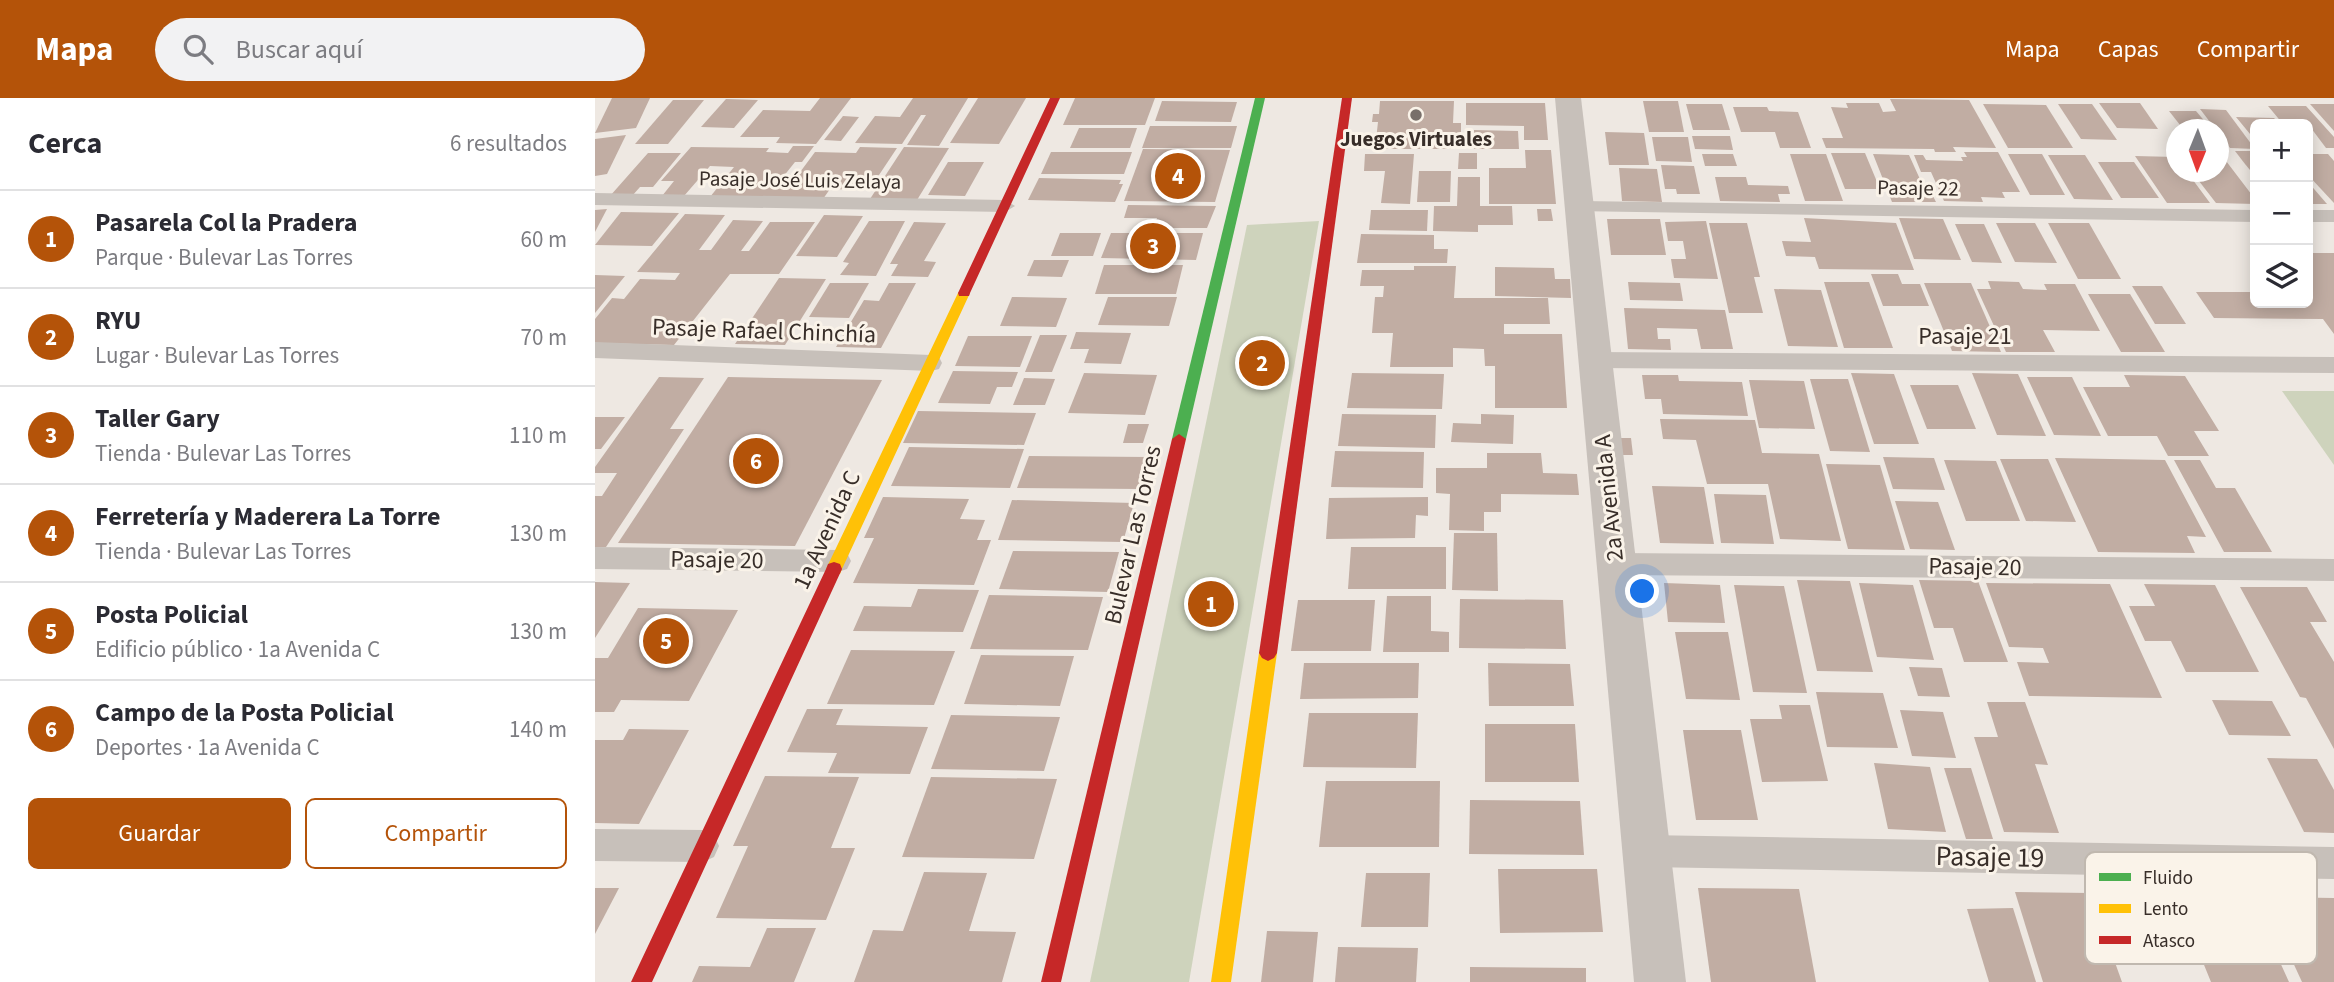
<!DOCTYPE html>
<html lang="es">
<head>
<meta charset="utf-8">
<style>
	:root { --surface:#fff; --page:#f2f2f3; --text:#2b2b33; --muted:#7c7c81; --line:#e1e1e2; --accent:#b45309 }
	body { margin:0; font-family:"Source Sans 3",sans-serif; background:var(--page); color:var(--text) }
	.controls { position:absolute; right:21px; top:21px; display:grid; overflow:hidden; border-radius:10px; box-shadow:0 4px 18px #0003 }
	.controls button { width:63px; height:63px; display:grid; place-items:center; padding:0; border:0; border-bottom:2px solid var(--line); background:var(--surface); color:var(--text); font:35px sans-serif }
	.compass { position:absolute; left:1571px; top:21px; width:63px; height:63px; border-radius:50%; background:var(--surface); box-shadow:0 4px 18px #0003; rotate:181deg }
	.you { position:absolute; left:1048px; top:494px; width:24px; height:24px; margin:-18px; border:5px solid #fff; border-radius:50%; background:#1a73e8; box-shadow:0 0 0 10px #1a73e833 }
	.badge { display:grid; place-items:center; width:46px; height:46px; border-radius:50%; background:var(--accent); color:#fff; font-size:23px; font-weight:700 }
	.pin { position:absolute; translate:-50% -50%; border:4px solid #fff; box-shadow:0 2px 7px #0006 }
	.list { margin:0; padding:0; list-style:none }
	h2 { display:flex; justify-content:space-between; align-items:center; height:91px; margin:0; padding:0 28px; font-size:30px }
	h2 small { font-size:23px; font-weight:400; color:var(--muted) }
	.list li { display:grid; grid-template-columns:46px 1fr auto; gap:21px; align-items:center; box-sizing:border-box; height:98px; padding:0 28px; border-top:2px solid var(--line) }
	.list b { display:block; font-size:26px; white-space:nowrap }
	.list p { margin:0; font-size:23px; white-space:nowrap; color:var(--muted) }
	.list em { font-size:23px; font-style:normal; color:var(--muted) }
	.actions { display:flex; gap:14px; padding:21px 28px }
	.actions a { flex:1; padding:16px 0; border:2px solid var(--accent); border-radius:10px; text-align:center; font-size:24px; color:var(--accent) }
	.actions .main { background:var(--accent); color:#fff }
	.icon { flex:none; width:38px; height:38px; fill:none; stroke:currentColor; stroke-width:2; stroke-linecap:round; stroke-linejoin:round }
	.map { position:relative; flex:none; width:1739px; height:884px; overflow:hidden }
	header { display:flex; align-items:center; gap:42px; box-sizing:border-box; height:98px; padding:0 35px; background:var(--accent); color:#fff }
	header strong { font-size:33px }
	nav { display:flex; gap:38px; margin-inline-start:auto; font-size:24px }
	.search { width:490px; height:63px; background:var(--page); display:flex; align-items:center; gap:18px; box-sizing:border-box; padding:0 24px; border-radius:38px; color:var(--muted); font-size:26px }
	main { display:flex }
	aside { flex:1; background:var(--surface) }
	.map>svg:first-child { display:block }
	.green { fill:#ced3bc }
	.building { fill:#c1ada3 }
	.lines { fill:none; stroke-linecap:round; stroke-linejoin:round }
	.lane { fill:#c7c0ba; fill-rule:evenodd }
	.street { fill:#c7c0ba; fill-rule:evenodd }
	.fast { fill:#4caf50; fill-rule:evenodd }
	.slow { fill:#ffc107; fill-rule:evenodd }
	.jam { fill:#c62828; fill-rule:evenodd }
	.poi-dot { fill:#786f6a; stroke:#faf3e9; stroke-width:2.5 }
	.labels { text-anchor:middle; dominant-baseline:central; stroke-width:6; stroke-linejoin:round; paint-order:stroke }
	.far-poi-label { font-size:21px; font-weight:bold; fill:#382e29; stroke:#faf3e9 }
	.far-street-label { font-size:21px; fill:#382e29; stroke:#faf3e9 }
	.street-label { font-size:24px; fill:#382e29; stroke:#faf3e9 }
	.near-street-label { font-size:28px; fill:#382e29; stroke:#faf3e9 }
	.key { fill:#faf3e9; stroke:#c0b8af; stroke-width:2 }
	.key-label { font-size:19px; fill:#382e29 }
</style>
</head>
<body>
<header>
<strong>Mapa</strong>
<div class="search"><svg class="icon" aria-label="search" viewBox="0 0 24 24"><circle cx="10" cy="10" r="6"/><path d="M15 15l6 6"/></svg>Buscar aquí</div>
<nav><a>Mapa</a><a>Capas</a><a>Compartir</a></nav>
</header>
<main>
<aside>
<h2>Cerca<small>6 resultados</small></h2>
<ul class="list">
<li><span class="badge">1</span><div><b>Pasarela Col la Pradera</b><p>Parque · Bulevar Las Torres</p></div><em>60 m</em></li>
<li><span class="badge">2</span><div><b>RYU</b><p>Lugar · Bulevar Las Torres</p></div><em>70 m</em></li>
<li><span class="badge">3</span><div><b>Taller Gary</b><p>Tienda · Bulevar Las Torres</p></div><em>110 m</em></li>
<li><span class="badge">4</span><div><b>Ferretería y Maderera La Torre</b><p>Tienda · Bulevar Las Torres</p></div><em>130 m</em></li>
<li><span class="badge">5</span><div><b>Posta Policial</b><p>Edificio público · 1a Avenida C</p></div><em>130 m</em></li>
<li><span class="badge">6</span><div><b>Campo de la Posta Policial</b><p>Deportes · 1a Avenida C</p></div><em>140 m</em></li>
</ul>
<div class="actions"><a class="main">Guardar</a><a>Compartir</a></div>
</aside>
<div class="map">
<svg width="1739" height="884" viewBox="0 0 1739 884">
	<rect width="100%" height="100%" fill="#eee8e2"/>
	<g class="green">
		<path d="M724,123L594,884H495L652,127Z"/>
		<path d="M1687,293H1739V367Z"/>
	</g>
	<g class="building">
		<path d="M17,0H55L41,30L0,35Z"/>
		<path d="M225,0H256L221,46L181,45L185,39H145L168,12L215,13Z"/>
		<path d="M318,0H373L344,48L312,47L331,17H326L307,46L260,45L280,18L305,19Z"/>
		<path d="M383,0H431L404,46L355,45Z"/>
		<path d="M480,0H560L550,27H468Z"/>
		<path d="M131,1L163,2L139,30L106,29Z"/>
		<path d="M1295,1L1374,2L1401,50L1358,49L1361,54H1340L1339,51L1231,50L1227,40H1248L1236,9L1253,10L1251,5H1284L1288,14L1301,13Z"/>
		<path d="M78,2H109L73,46H40Z"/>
		<path d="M567,3L642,4L636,24L560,23Z"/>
		<path d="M785,3H859L858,25H866V42H858V51H780L783,24H777L778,16H784Z"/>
		<path d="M1048,3H1083L1089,34H1054Z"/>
		<path d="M871,5H950L953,42H929V28L871,27Z"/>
		<path d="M1504,5H1545L1563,31L1522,30Z"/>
		<path d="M1091,6H1127L1135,32H1098Z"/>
		<path d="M1388,6L1451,7L1478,50H1413Z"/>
		<path d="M1463,6H1497L1522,42L1486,41Z"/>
		<path d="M1715,6H1739V33Z"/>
		<path d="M1673,8H1711L1739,39V50H1731L1713,26H1688Z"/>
		<path d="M1138,9H1172L1174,13L1203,14L1216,50H1185L1180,34H1146Z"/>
		<path d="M1605,11L1631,12L1660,51L1635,50Z"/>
		<path d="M1574,13H1601L1617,32H1589Z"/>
		<path d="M248,18L264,19L246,43L229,42Z"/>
		<path d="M1641,19L1679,20L1685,26H1660V42Z"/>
		<path d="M555,28H642L636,50H547Z"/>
		<path d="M484,30H542L535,50H475Z"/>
		<path d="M879,32L923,33L924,51H879Z"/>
		<path d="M1010,34L1049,35L1054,67H1014Z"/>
		<path d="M31,37L12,76L0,78V41Z"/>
		<path d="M1097,38H1135L1138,52L1100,51Z"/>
		<path d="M1057,39H1093L1097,64L1061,63Z"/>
		<path d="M198,48H219L207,64H200L184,84L197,85L220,54L261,55L265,49L302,50L274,92L235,91L228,101L115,99L139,69L115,68L89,98H67L79,83H66L96,49L174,50L171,54L193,55Z"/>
		<path d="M309,49L354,50L322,102L275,101Z"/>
		<path d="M548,51L635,52L620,104L529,103Z"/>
		<path d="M930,52H956L961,106H894V70H931Z"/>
		<path d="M1640,53H1660V78L1650,66Z"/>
		<path d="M456,54H537L529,76H446Z"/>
		<path d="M1369,54H1403L1425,94H1407L1410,100L1386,99L1388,104L1349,103L1336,74H1326L1319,57H1328L1331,62L1368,63L1366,59H1372Z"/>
		<path d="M53,55H86L58,89H45L37,98H15Z"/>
		<path d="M864,55H882V71H863Z"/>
		<path d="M1236,55H1270L1285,91H1250Z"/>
		<path d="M770,56H819L815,106L786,105L790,73H769Z"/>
		<path d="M1107,56H1138L1142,68H1110Z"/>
		<path d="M1195,56H1231L1248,103H1210Z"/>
		<path d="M1278,56L1314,57L1329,90H1334L1341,104H1297Z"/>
		<path d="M1413,56H1447L1470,97H1435Z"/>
		<path d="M1713,56H1733L1739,63V105L1713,77Z"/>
		<path d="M1453,57H1490L1518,102L1479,101Z"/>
		<path d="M1540,58L1581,59V74H1592L1615,105H1572Z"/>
		<path d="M1624,59H1628L1660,101V106L1621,105L1597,74H1624Z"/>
		<path d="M353,64H389L370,98L333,97Z"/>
		<path d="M1503,64H1539L1564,100H1526Z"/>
		<path d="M1066,67L1099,68L1105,96H1082L1081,91H1070Z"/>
		<path d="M1024,70L1062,71L1067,104L1027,103Z"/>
		<path d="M824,73H856L855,104H822Z"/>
		<path d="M863,79H885V108H917L918,127H883V134L838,133L839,108H862Z"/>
		<path d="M1120,79H1151L1153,87L1193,88L1195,96H1183L1185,104L1125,103Z"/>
		<path d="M444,80L526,82L524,86H528L520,104L433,102Z"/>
		<path d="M1713,84L1732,106H1713Z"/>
		<path d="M533,107L621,108L612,130H559L562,120H529Z"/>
		<path d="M12,111L0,134V112Z"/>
		<path d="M942,111H956L958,123H943Z"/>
		<path d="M776,112H833L832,133L774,132Z"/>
		<path d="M26,114L84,115L57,148L0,147Z"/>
		<path d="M90,116L130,117L104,152H116L138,122L168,123L146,153H154L175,124H220L184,176H135L79,247L0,245V221L17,200L29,201L45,181L80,182L85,175L42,174Z"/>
		<path d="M229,117L268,118L242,159L201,158Z"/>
		<path d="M1209,120L1301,125L1319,172L1224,171L1220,159L1191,158L1187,143L1216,144Z"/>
		<path d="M1304,120L1348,121L1366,162L1319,161Z"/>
		<path d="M1012,121H1065L1071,157H1016Z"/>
		<path d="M274,123H310L281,178L245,177L254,165L248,164Z"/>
		<path d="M1111,123L1123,181L1079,180L1076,161H1091L1088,143H1073L1070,124Z"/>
		<path d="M319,124L351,125L329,163L341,164L333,179L296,178L303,166H295Z"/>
		<path d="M1114,125H1152L1165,179H1159L1168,215H1134Z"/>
		<path d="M1401,125H1440L1462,165L1420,164Z"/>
		<path d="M1453,125H1494L1526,181H1483Z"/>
		<path d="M1360,126H1389L1407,165L1377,164Z"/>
		<path d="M465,135H506L498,158H456Z"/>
		<path d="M516,135H608L601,162L506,160Z"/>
		<path d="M766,136L839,137V151H853L852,165H762Z"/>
		<path d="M1713,155H1739V236L1728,221L1619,220L1601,194H1660V205H1713Z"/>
		<path d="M439,162H474L467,179L432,178Z"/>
		<path d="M509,167H588L581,196H500Z"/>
		<path d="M819,168H861L859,200H953L955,226H909V236H967L972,310H900V268H890L889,251L858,250V269H795L798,235H777L780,199H788L789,188H765L767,172H819Z"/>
		<path d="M900,169L959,170L960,181H975L976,200L900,198Z"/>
		<path d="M1276,176H1303L1307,186H1325L1334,208H1288Z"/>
		<path d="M0,177L30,178L0,215Z"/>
		<path d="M184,180L231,181L190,247L140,246Z"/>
		<path d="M1393,183L1424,184L1428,191L1452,192L1449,186H1480L1505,233L1448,232L1460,254H1411L1382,191H1396Z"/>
		<path d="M1033,184L1085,185L1088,203L1035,202Z"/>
		<path d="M1229,184H1274L1298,250H1249Z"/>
		<path d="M235,185H274L254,220L214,219Z"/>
		<path d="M294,185H321L286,250L241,249L269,202L284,203Z"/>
		<path d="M1329,185H1376L1406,254L1357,253Z"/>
		<path d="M1537,188H1567L1591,226H1560Z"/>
		<path d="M1179,191L1226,192L1243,249L1193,248Z"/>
		<path d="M1493,196H1535L1570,254H1526Z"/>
		<path d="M417,199L472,200L461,229L405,228Z"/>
		<path d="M513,199H582L574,228L503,227Z"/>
		<path d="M1029,210L1130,212L1138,251H1106L1102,231L1062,230L1063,241H1075L1076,252L1033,251Z"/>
		<path d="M481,234L536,235L526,266L489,265L494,251H475Z"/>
		<path d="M445,237H472L457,274H430Z"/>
		<path d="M373,238H437L425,269L360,268Z"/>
		<path d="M358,273L423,274L417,289H402L395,306L343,305Z"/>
		<path d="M489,275L562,277L550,317L473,315Z"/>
		<path d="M757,275L849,276L847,311L752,310Z"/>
		<path d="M1256,275L1299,276L1324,346H1279Z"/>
		<path d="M1377,275L1423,276L1451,338L1402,337Z"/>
		<path d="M1047,277H1083L1084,283L1147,284L1153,318L1068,316L1066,301H1050Z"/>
		<path d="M1529,277L1590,278L1624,333H1599L1614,358H1573L1562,338H1513L1488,289H1535Z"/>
		<path d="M64,279L109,280L75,331H89L11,449H0V398H7L22,375H0V369Z"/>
		<path d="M133,279L287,282L200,448L23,445Z"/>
		<path d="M1432,279H1477L1506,338L1459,337Z"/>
		<path d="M429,280L460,281L450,307H418Z"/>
		<path d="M1215,281H1253L1275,354L1235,353Z"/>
		<path d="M1154,282L1209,283L1220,331L1164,330Z"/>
		<path d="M1315,287H1363L1381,331H1332Z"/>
		<path d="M323,313L441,315L429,347L308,345Z"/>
		<path d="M747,316L841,317L840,350L743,348Z"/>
		<path d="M886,316L919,317L918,346L856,344L858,325L886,326Z"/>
		<path d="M0,319H30L6,351H0Z"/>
		<path d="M1065,321L1160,322L1167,355L1224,356L1246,443L1185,441L1173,386H1112L1101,342L1068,341Z"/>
		<path d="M533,326H554L548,345H528Z"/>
		<path d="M1021,340H1036L1038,357H1023Z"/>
		<path d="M314,349L429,351L415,390L296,388Z"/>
		<path d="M740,353L829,354L828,390L736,389Z"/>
		<path d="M892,355H946L948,375L982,376L984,397L906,396V414H889V433L854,432L855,396L841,395V370H892Z"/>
		<path d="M434,358L553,359L545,391L422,390Z"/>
		<path d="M1288,359L1339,360L1350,392L1298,391Z"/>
		<path d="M1460,360L1570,362L1611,439L1592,438L1600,455L1503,454Z"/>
		<path d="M1405,361H1453L1481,424L1431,423Z"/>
		<path d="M1349,362L1401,363L1425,423H1371Z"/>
		<path d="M1579,362H1605L1621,390H1640L1677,454H1629Z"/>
		<path d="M1231,366L1285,367L1310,452L1253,451Z"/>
		<path d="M1057,388L1109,389L1119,446L1065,445Z"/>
		<path d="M1119,396L1171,397L1179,446L1126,445Z"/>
		<path d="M288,399L374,401L365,421L390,422L382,442H396L379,487L258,485L279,440H269Z"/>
		<path d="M833,399V418L821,417L820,440L731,441L734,400Z"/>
		<path d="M417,402L539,405L528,444L403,442Z"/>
		<path d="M1300,403L1343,404L1360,452L1315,451Z"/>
		<path d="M859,435H902L903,493L857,492Z"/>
		<path d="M756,449H851V491H753Z"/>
		<path d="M418,453L524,454L513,494L404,491Z"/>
		<path d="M1202,482L1255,483L1278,574L1222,573Z"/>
		<path d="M1324,482L1383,483L1413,564H1369L1358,530H1339Z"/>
		<path d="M0,484L35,485L0,540Z"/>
		<path d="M1069,485L1125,487L1130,525L1073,524Z"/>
		<path d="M1264,485L1318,487L1339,562L1282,559Z"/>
		<path d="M1391,485L1515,486L1567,600L1434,598L1422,564L1454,565L1448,550L1414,549Z"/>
		<path d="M1549,486L1620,487L1664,574H1591L1576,543H1550L1534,508H1560Z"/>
		<path d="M1139,487L1189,488L1212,595L1158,594Z"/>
		<path d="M1645,489H1712L1732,524H1715L1739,564V651L1711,600L1705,599Z"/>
		<path d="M323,491L384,492L368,534L258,533L269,508L316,509Z"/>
		<path d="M394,497L508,499L493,552L375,551Z"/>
		<path d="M792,498H836V533L854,534V554H788Z"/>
		<path d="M865,501L968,502L971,551L864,550Z"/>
		<path d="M703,502H780L776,553H696Z"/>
		<path d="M43,510L143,512L94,603L26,602L19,614H0V560H13Z"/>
		<path d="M1080,534H1133L1145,602L1091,601Z"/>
		<path d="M256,552L360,553L339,607L232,606Z"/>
		<path d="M386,557L479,558L465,608L369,606Z"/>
		<path d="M709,565H824L823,600L705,601Z"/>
		<path d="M893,565L975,566L979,608H894Z"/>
		<path d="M1314,569L1347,570L1355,599L1323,598Z"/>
		<path d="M1221,594L1288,595L1303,650L1232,649Z"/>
		<path d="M1617,602L1677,603L1696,638L1634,637Z"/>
		<path d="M1392,604H1430L1453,667L1440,666L1464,735L1409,734L1379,639H1403Z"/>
		<path d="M1184,607H1215L1233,683L1167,684L1155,621H1187Z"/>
		<path d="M212,611H248L241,627L333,629L315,676L233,675L242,655L192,654Z"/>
		<path d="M1305,612L1348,614L1361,660L1317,658Z"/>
		<path d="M714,615H823L821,670L708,669Z"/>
		<path d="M356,617L465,619L449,673L336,671Z"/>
		<path d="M890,626H980L984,684H890Z"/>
		<path d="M34,631L94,632L44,726L0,725V642H28Z"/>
		<path d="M1088,632H1146L1163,722H1101Z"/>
		<path d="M1672,660L1722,661L1739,692V735L1709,734Z"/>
		<path d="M1279,665L1335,669L1351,734L1293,731Z"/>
		<path d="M1349,670H1376L1398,741H1371Z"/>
		<path d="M170,678L264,679L236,750H260L231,822L121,820L153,748H138Z"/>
		<path d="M336,679L462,681L439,761L307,759Z"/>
		<path d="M731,683H845L844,749H724Z"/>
		<path d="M875,702L985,703L989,757L874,756Z"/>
		<path d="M903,771H1002L1008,834L905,835Z"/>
		<path d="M329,774L392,775L374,833L421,834L407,884H259L278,832L308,833Z"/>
		<path d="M771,775H835L833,829H766Z"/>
		<path d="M0,790H24L0,836Z"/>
		<path d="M1103,790L1204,791L1221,884H1116Z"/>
		<path d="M1420,794L1495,795L1527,884H1448Z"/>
		<path d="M1668,799L1739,800V884H1707Z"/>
		<path d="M1621,802L1657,803L1694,884H1616L1596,835L1635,836Z"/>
		<path d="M1418,810L1441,884H1394L1372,811Z"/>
		<path d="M172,830H221L199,884H97L104,868L155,869Z"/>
		<path d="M672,833L723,834L718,884H666Z"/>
		<path d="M743,849L823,850L821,884H740Z"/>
		<path d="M875,869L991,870V884H875Z"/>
	</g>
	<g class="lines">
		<g class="lane">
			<path d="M0,95L410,102L420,108L410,114L0,107Z"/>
			<path d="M985,103L1660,112V124L978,113L975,109L978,105Z"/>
			<rect x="1713" y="112" width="26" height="12"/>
			<path d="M0,244L336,257L344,259L347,265L344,271L336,273L0,260Z"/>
			<path d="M1000,254L1739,259V275L1000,270L992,268L989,262L992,256Z"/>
			<path d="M0,449L243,452L252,455L256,463L252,471L243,474L0,471Z"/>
			<path d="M1021,455L1739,461V483L1021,477L1012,474L1008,466L1012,458Z"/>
			<path d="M0,731L108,732L119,737L124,748L119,759L108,764L0,763Z"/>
			<path d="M1051,737L1739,749V781L1051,769L1040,764L1035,753L1040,742Z"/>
		</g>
		<path class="street" d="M960,0H986L1091,884H1039Z"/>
		<path class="fast" d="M660,0H670L591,341L584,346L577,341Z"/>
		<g class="slow">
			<path d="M369,191L375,195L247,471L245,476H233L231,471L363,195Z"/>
			<path d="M673,547L679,550L682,555L636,884H616L664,555L667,550Z"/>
		</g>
		<g class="jam">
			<path d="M455,0H465L375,195L374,198H364L363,195Z"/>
			<path d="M747,0H757L682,555L679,560L673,563L667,560L664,555Z"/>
			<path d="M584,336L591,341L466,884H446L577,341Z"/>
			<path d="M239,464L245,466L247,471L57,884H36L231,471L233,466Z"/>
		</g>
	</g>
	<circle class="poi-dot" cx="821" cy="17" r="7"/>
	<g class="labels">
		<g class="far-poi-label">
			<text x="821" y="41">Juegos Virtuales</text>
		</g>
		<g class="far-street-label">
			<text transform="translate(205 82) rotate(1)">Pasaje José Luis Zelaya</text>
			<text transform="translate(1323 90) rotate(1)">Pasaje 22</text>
		</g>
		<g class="street-label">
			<text transform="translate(169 233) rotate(2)">Pasaje Rafael Chinchía</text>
			<text x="1370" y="238">Pasaje 21</text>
			<text transform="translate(1014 400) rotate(-96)">2a Avenida A</text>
			<text transform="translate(232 432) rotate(-65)">1a Avenida C</text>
			<text transform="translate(538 437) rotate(-77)">Bulevar Las Torres</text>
			<text transform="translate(122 462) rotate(1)">Pasaje 20</text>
			<text transform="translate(1380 469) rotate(1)">Pasaje 20</text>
		</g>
		<g class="near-street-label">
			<text transform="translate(1395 759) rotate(1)">Pasaje 19</text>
		</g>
	</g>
	<rect x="1490" y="754" width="232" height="112" rx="10" class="key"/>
	<rect x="1504" y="775" width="32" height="8" fill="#4caf50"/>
	<rect x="1504" y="806" width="32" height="9" fill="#ffc107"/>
	<rect x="1504" y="838" width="32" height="8" fill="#c62828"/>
	<g class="key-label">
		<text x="1548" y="786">Fluido</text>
		<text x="1548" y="817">Lento</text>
		<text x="1548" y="849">Atasco</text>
	</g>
</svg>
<div class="controls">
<button>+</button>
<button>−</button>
<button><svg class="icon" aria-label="layers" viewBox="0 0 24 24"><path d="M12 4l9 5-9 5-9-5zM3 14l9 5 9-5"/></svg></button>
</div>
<svg class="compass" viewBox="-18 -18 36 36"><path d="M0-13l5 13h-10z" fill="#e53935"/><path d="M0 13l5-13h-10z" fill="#7c7c81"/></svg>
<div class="you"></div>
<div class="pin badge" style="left:616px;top:506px">1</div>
<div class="pin badge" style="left:667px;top:265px">2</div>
<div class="pin badge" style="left:558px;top:148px">3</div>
<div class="pin badge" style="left:583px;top:78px">4</div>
<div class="pin badge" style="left:71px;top:543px">5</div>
<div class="pin badge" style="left:161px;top:363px">6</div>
</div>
</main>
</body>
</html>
